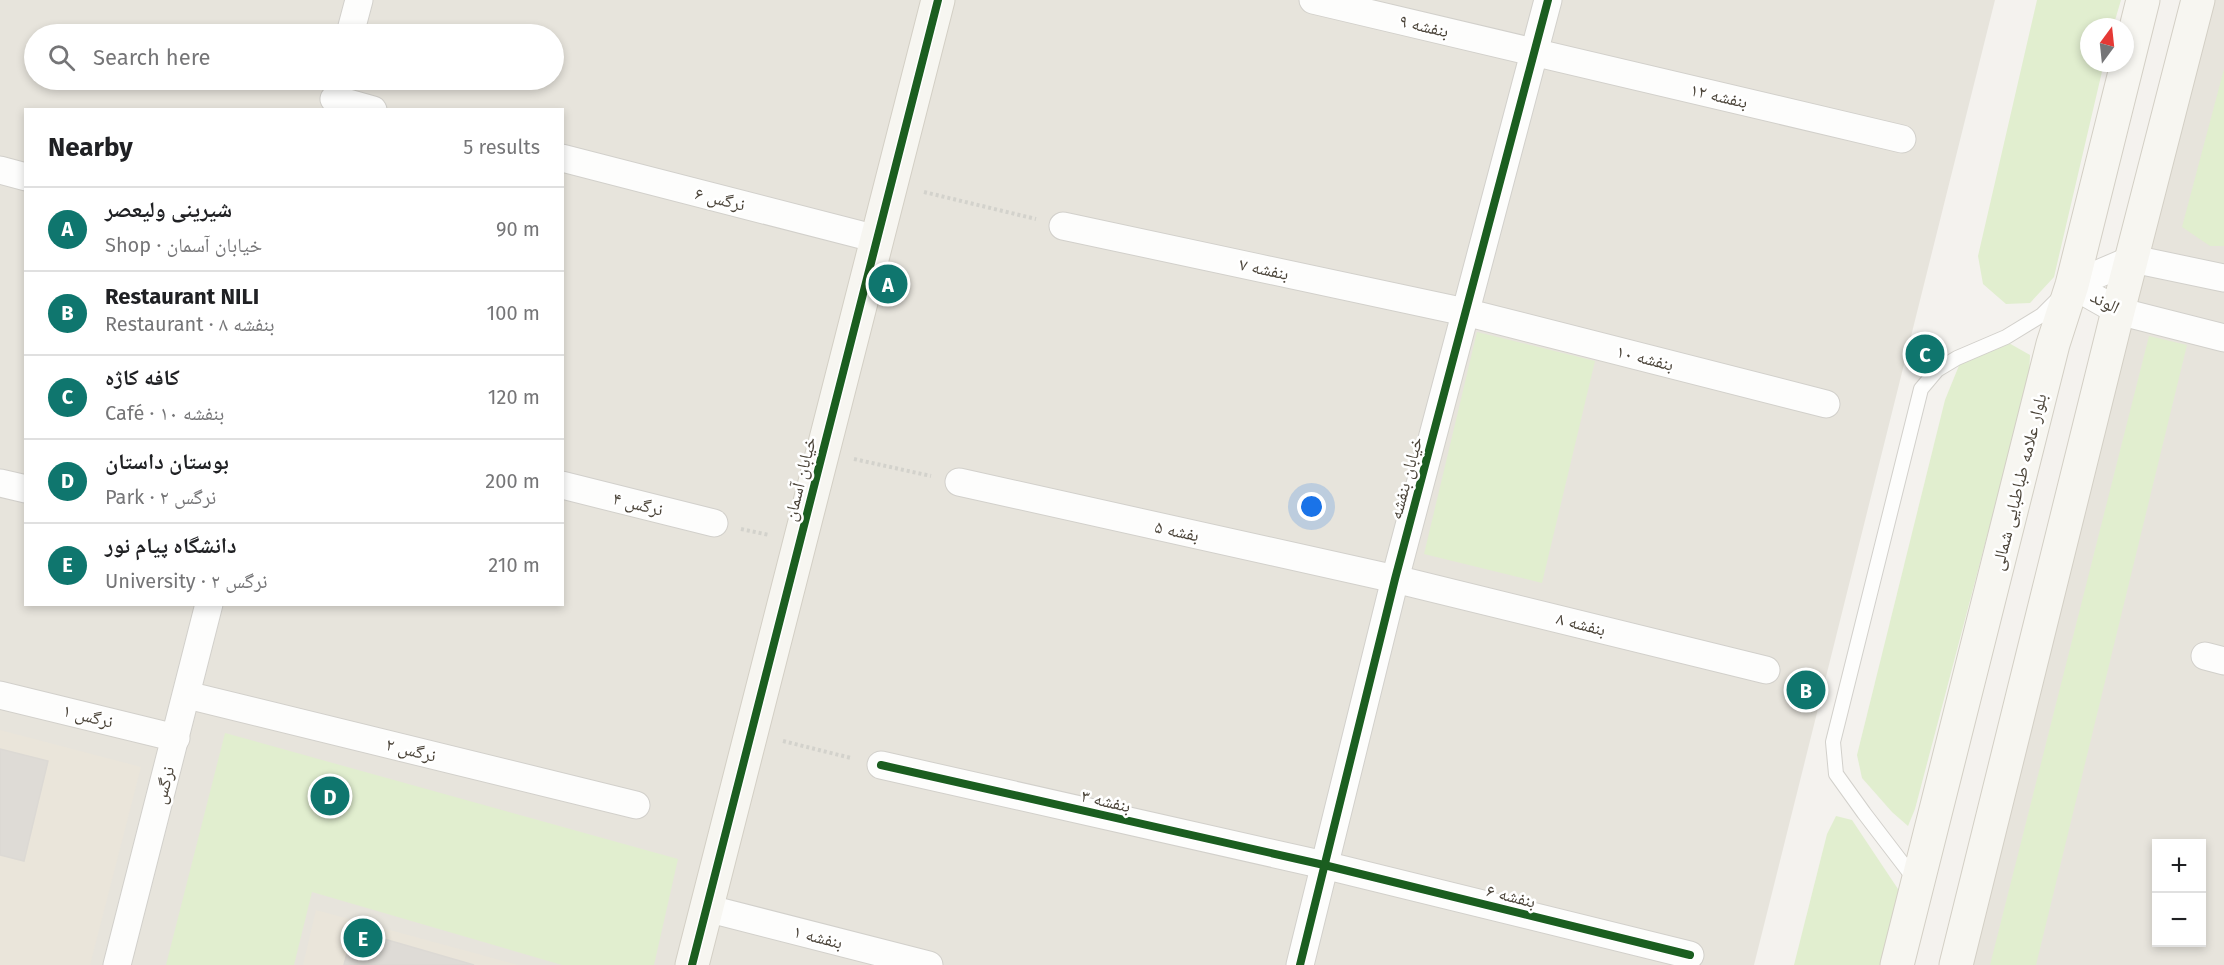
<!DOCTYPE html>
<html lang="en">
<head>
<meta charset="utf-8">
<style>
	:root { --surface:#fff; --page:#f6f6f6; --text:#202124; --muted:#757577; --line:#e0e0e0; --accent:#0f766e }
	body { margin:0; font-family:"Fira Sans","Noto Naskh Arabic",sans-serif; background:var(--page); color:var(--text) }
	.controls { position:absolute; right:18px; bottom:18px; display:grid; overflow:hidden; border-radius:0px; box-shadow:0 3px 9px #0003 }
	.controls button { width:54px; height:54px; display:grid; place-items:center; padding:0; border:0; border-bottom:2px solid var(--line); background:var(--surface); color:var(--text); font:30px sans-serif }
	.compass { position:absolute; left:2080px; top:18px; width:54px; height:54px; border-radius:50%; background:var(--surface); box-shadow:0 3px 9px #0003; rotate:15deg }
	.you { position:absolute; left:1312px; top:507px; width:21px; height:21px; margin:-15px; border:4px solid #fff; border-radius:50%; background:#1a73e8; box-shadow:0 0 0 9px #1a73e833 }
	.badge { display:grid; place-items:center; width:39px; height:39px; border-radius:50%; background:var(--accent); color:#fff; font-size:20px; font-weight:700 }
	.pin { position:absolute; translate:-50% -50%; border:3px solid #fff; box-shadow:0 2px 6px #0006 }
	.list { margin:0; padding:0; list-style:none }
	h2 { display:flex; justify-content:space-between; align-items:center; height:78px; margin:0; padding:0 24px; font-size:26px }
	h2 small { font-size:20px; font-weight:400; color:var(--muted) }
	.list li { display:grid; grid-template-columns:39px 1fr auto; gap:18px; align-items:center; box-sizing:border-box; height:84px; padding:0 24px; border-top:2px solid var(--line) }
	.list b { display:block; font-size:22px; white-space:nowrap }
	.list p { margin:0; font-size:20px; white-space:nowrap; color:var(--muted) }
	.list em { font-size:20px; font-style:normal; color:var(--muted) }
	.icon { flex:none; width:33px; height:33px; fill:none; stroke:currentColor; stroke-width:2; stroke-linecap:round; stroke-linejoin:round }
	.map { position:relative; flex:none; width:2224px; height:965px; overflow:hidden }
	.search { position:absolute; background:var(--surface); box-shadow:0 3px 9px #0003; left:24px; top:24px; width:540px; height:66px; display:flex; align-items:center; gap:15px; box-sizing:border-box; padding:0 21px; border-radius:33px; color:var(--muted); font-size:22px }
	.panel { position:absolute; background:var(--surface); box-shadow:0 3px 9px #0003; left:24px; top:108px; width:540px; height:498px; border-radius:0px }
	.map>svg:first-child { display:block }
	.residential { fill:#e7e4dc; fill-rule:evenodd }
	.education { fill:#eae5da }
	.green { fill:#e1eecf }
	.building { fill:#dedbd6; stroke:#dcd9d4; stroke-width:1.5 }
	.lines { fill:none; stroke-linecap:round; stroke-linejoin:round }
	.lane-casing { stroke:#d2d0cb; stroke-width:16 }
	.street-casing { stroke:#d2d0cb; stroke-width:29 }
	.secondary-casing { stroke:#d3cfc5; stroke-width:35 }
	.path { stroke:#d3d2cc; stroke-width:4; stroke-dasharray:3 3; stroke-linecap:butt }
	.lane { stroke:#fdfdfc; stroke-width:14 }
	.street { stroke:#fdfdfc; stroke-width:27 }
	.secondary { stroke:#f7f6f1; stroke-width:33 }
	.cycleway-casing { stroke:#fff; stroke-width:11 }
	.cycleway { stroke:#1b5e20; stroke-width:8 }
	.labels { text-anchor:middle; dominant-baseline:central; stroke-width:5; stroke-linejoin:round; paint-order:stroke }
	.street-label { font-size:18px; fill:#4b4439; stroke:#fff }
</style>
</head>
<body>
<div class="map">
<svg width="2224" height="965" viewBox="0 0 2224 965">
	<rect width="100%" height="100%" fill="#f4f2ee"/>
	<g class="residential">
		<path d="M0,0H1995L1754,965H0ZM34,34H554V80H34ZM26,110H562V604H26Z"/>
		<path d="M2206,0H2224V965H1957ZM2156,844H2202V942H2156Z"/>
	</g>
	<g class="education">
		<path d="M0,730L141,767L90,965H0Z"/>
		<path d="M316,910L518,965H303Z"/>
	</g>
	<g class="green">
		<path d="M2037,0H2121L2113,27H2089V63H2104L2054,277L2030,303L2006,304L1983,284L1978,256Z"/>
		<path d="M2224,69V246H2210L2182,227Z"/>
		<path d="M1477,332L1595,361L1542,583L1424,554Z"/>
		<path d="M2149,336L2187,345L2036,965H1990Z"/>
		<path d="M2007,342L2030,355L2029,377L1915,809L1908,826L1892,812L1862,778L1857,755L1945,400L1960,363Z"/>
		<path d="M225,733L678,859L654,965H562L312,892L294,965H166Z"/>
		<path d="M1836,816L1852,820L1900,892L1882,965H1794L1827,834Z"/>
	</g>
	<g class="building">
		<path d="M0,749L48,761L24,861L0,855Z"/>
		<path d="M353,930L474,965H344Z"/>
	</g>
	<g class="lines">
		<g class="lane-casing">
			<path id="lane" d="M1916,881L1864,813L1836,774L1833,742L1921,389L1937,370L1957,358L2006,337L2042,315L2058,299"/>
		</g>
		<g class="street-casing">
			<g id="street">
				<path d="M1313,0L1902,139"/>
				<path d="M350,34L359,0"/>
				<path d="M334,99L373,110"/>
				<path d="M562,158L877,239"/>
				<path d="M0,170L26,177"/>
				<path d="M1063,226L1465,312L1826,404"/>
				<path d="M2072,285L2118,311L2224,338"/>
				<path d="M2072,285L2133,259L2224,278"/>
				<path d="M959,482L1395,579L1766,670"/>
				<path d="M0,483L26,489"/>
				<path d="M562,485L714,523"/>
				<path d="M2205,656L2224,661"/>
				<path d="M0,695L176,738"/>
				<path d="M187,695L636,805"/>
				<path d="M881,765L1324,865L1690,955"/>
				<path d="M706,908L929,965"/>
				<path d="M117,965L209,604"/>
				<path d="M1300,965L1395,579L1548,0"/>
			</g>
		</g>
		<g class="secondary-casing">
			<g id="secondary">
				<path d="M692,965L938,0"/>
				<path d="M1897,965L2053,344L2072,285L2143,0"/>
				<path d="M1956,965L2118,311L2198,0"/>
			</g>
		</g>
		<g class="path">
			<path d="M924,192L1036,219"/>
			<path d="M854,459L931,476"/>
			<path d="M741,529L769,535"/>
			<path d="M783,741L851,758"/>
		</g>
		<use href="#lane" class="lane"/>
		<use href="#street" class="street"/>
		<use href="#secondary" class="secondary"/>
		<g class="cycleway-casing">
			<g id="cycleway">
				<path d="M881,765L1324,865L1690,955"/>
				<path d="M692,965L938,0"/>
				<path d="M1300,965L1395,579L1548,0"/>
			</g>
		</g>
		<use href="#cycleway" class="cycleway"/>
	</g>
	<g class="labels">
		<g class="street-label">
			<text transform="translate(1424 26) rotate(13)">بنفشه ۹</text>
			<text transform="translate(1719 96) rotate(13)">بنفشه ۱۲</text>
			<text transform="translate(720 199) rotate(14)">نرگس ۶</text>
			<text transform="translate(1264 269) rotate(12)">بنفشه ۷</text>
			<text transform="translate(2105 302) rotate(27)">الوند</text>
			<text transform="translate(1645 358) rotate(14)">بنفشه ۱۰</text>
			<text transform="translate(1406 478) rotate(-75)">خیابان بنفشه</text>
			<text transform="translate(800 479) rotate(-76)">خیابان آسمان</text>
			<text transform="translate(2019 482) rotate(-76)">بلوار علامه طباطبایی شمالی</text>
			<text transform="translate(638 504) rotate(14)">نرگس ۴</text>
			<text transform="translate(1177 531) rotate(12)">بفشه ۵</text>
			<text transform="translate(1581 624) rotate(14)">بنفشه ۸</text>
			<text transform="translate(88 716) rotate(14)">نرگس ۱</text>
			<text transform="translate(411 750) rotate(14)">نرگس ۲</text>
			<text transform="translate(164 785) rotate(-76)">نرگس</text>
			<text transform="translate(1106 801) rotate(13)">بنفشه ۳</text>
			<text transform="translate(1511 896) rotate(14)">بنفشه ۶</text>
			<text transform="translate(818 937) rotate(14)">بنفشه ۱</text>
		</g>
	</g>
</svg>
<div class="controls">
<button>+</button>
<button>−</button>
</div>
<svg class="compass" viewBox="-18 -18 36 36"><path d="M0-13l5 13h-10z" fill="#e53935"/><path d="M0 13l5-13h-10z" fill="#757577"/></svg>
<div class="you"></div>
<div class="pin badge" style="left:888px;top:284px">A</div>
<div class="pin badge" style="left:1806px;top:690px">B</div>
<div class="pin badge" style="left:1925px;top:354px">C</div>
<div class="pin badge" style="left:330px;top:796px">D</div>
<div class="pin badge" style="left:363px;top:938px">E</div>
<div class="search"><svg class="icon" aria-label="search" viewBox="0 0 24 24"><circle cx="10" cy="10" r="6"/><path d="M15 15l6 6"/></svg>Search here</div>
<section class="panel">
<h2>Nearby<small>5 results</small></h2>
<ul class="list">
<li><span class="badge">A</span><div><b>شیرینی ولیعصر</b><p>Shop · خیابان آسمان</p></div><em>90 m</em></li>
<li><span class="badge">B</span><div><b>Restaurant NILI</b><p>Restaurant · بنفشه ۸</p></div><em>100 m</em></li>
<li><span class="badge">C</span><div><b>کافه کاژه</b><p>Café · بنفشه ۱۰</p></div><em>120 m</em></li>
<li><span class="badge">D</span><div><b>بوستان داستان</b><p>Park · نرگس ۲</p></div><em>200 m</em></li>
<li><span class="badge">E</span><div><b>دانشگاه پیام نور</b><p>University · نرگس ۲</p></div><em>210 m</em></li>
</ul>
</section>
</div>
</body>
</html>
